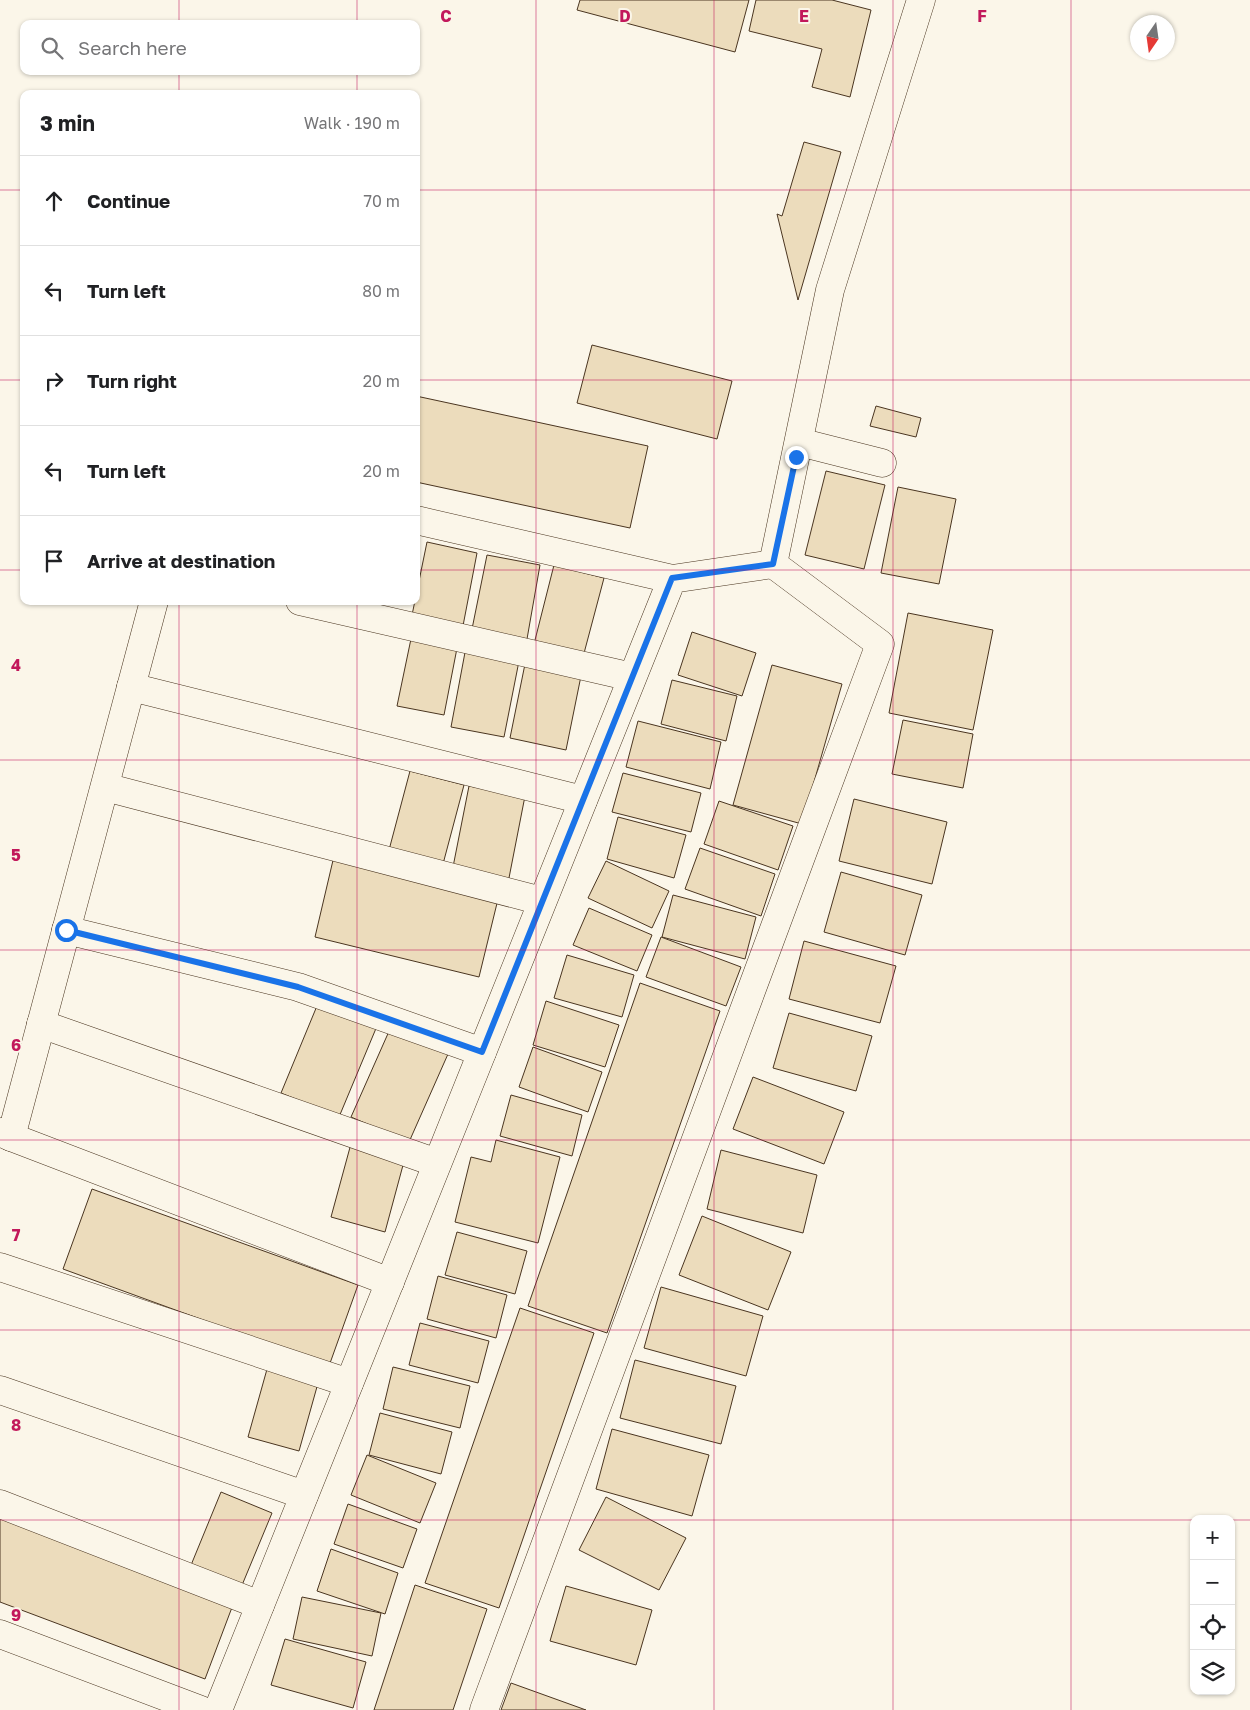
<!DOCTYPE html>
<html lang="en">
<head>
<meta charset="utf-8">
<style>
	:root { --surface:#fff; --page:#f2f2f2; --text:#202124; --muted:#757577; --line:#e0e0e0 }
	body { margin:0; font-family:"Golos Text",sans-serif; background:var(--page); color:var(--text) }
	.controls { position:absolute; right:15px; bottom:15px; display:grid; overflow:hidden; border-radius:10px; box-shadow:0 1px 4px #0004 }
	.controls button { width:45px; height:45px; display:grid; place-items:center; padding:0; border:0; border-bottom:1px solid var(--line); background:var(--surface); color:var(--text); font:25px sans-serif }
	.compass { position:absolute; left:1130px; top:15px; width:45px; height:45px; border-radius:50%; background:var(--surface); box-shadow:0 1px 4px #0004; rotate:193deg }
	.stop { position:absolute; width:15px; height:15px; margin:-11px; border:4px solid #1a73e8; border-radius:50%; background:#fff }
	.stop.end { background:#1a73e8; border-color:#fff; box-shadow:0 1px 5px #0008 }
	.list { margin:0; padding:0; list-style:none }
	h2 { display:flex; justify-content:space-between; align-items:center; height:65px; margin:0; padding:0 20px; font-size:21px }
	h2 small { font-size:16px; font-weight:400; color:var(--muted) }
	.list li { display:grid; grid-template-columns:32px 1fr auto; gap:15px; align-items:center; box-sizing:border-box; height:90px; padding:0 20px; border-top:1px solid var(--line) }
	.list b { display:block; font-size:19px; white-space:nowrap }
	.list em { font-size:16px; font-style:normal; color:var(--muted) }
	.icon { flex:none; width:28px; height:28px; fill:none; stroke:currentColor; stroke-width:2; stroke-linecap:round; stroke-linejoin:round }
	.map { position:relative; flex:none; width:1250px; height:1710px; overflow:hidden }
	.search { position:absolute; background:var(--surface); box-shadow:0 1px 4px #0004; left:20px; top:20px; width:400px; height:55px; display:flex; align-items:center; gap:12px; box-sizing:border-box; padding:0 18px; border-radius:10px; color:var(--muted); font-size:19px }
	.panel { position:absolute; background:var(--surface); box-shadow:0 1px 4px #0004; left:20px; top:90px; width:400px; height:515px; border-radius:10px }
	.map>svg:first-child { display:block }
	.building { fill:#ecdcbc; stroke:#4a3520 }
	.lines { fill:none; stroke-linecap:round; stroke-linejoin:round }
	.minor-casing { stroke:#4a3520; stroke-width:29 }
	.minor { stroke:#fbf6e9; stroke-width:28 }
	.route { stroke:#1a73e8; stroke-width:6 }
	.grid { fill:none; stroke:#c2185b; stroke-width:1; stroke-opacity:0.55 }
	.grid-label { font-size:16px; text-anchor:middle; font-weight:bold; fill:#c2185b; stroke:#fbf6e9; stroke-width:4; stroke-linejoin:round; paint-order:stroke }
</style>
</head>
<body>
<div class="map">
<svg width="1250" height="1710" viewBox="0 0 1250 1710">
	<rect width="100%" height="100%" fill="#fbf6e9"/>
	<g class="building">
		<path d="M580,0H749L735,52L577,10Z"/>
		<path d="M756,0H832L871,10L850,97L812,87L822,49L749,31Z"/>
		<path d="M804,142L841,152L798,300L777,214L782,216Z"/>
		<path d="M592,345L732,381L717,439L577,403Z"/>
		<path d="M416,396L648,446L630,528L416,482Z"/>
		<path d="M876,406L921,418L916,437L870,426Z"/>
		<path d="M826,471L885,485L864,569L805,555Z"/>
		<path d="M898,487L956,499L939,584L881,573Z"/>
		<path d="M427,542L477,553L462,631L411,620Z"/>
		<path d="M487,555L540,565L527,639L472,629Z"/>
		<path d="M554,565L604,578L583,657L534,644Z"/>
		<path d="M908,613L993,630L973,730L889,713Z"/>
		<path d="M692,632L756,653L742,696L678,675Z"/>
		<path d="M412,634L458,643L444,715L397,706Z"/>
		<path d="M466,647L520,656L504,737L451,727Z"/>
		<path d="M526,659L582,671L566,750L510,738Z"/>
		<path d="M772,665L842,684L802,824L733,805Z"/>
		<path d="M672,680L737,696L726,741L661,724Z"/>
		<path d="M903,720L973,734L963,788L892,774Z"/>
		<path d="M638,721L721,742L710,789L626,767Z"/>
		<path d="M410,771L464,785L443,864L389,850Z"/>
		<path d="M623,773L701,793L691,832L612,812Z"/>
		<path d="M469,786L525,796L508,883L452,872Z"/>
		<path d="M854,799L947,822L932,884L839,861Z"/>
		<path d="M719,801L793,826L778,870L704,844Z"/>
		<path d="M618,817L686,835L674,878L607,859Z"/>
		<path d="M700,848L775,874L761,916L685,889Z"/>
		<path d="M334,856L499,895L479,977L315,937Z"/>
		<path d="M606,861L669,891L652,928L588,898Z"/>
		<path d="M841,872L922,895L905,955L824,932Z"/>
		<path d="M673,895L756,917L745,959L662,937Z"/>
		<path d="M589,908L652,935L637,971L573,945Z"/>
		<path d="M661,937L741,967L726,1006L646,977Z"/>
		<path d="M804,941L896,966L880,1023L789,999Z"/>
		<path d="M567,955L634,975L622,1017L554,998Z"/>
		<path d="M640,983L720,1011L607,1333L528,1306Z"/>
		<path d="M319,1001L377,1026L339,1117L281,1093Z"/>
		<path d="M546,1001L619,1025L605,1067L533,1045Z"/>
		<path d="M789,1013L872,1036L856,1091L773,1068Z"/>
		<path d="M390,1029L448,1054L409,1142L351,1117Z"/>
		<path d="M533,1047L602,1072L588,1112L519,1087Z"/>
		<path d="M753,1077L844,1112L824,1164L733,1129Z"/>
		<path d="M511,1095L582,1115L572,1156L500,1136Z"/>
		<path d="M352,1140L406,1154L385,1232L331,1217Z"/>
		<path d="M496,1140L560,1157L538,1243L455,1222L471,1157L491,1162Z"/>
		<path d="M721,1150L817,1175L803,1233L707,1209Z"/>
		<path d="M92,1189L358,1285L329,1366L63,1269Z"/>
		<path d="M702,1216L791,1252L768,1310L679,1275Z"/>
		<path d="M457,1232L527,1251L515,1294L445,1275Z"/>
		<path d="M438,1276L507,1295L496,1338L427,1319Z"/>
		<path d="M661,1287L763,1316L746,1376L644,1348Z"/>
		<path d="M520,1308L594,1333L499,1608L425,1583Z"/>
		<path d="M420,1323L489,1341L478,1383L409,1365Z"/>
		<path d="M635,1360L736,1386L721,1444L620,1418Z"/>
		<path d="M269,1362L320,1376L299,1451L248,1437Z"/>
		<path d="M393,1367L470,1386L460,1428L383,1409Z"/>
		<path d="M380,1413L452,1432L441,1474L369,1455Z"/>
		<path d="M612,1429L709,1455L692,1516L596,1489Z"/>
		<path d="M367,1455L436,1483L420,1523L351,1495Z"/>
		<path d="M221,1492L272,1513L240,1590L189,1570Z"/>
		<path d="M606,1497L686,1538L659,1590L579,1550Z"/>
		<path d="M348,1504L417,1529L403,1568L334,1544Z"/>
		<path d="M0,1515L234,1602L205,1679L0,1602Z"/>
		<path d="M331,1549L398,1573L385,1614L317,1591Z"/>
		<path d="M415,1585L487,1609L453,1710H374Z"/>
		<path d="M566,1586L652,1610L636,1665L550,1641Z"/>
		<path d="M302,1597L381,1613L372,1656L293,1639Z"/>
		<path d="M285,1639L366,1662L353,1708L271,1685Z"/>
		<path d="M511,1683L586,1710H501Z"/>
	</g>
	<g class="lines">
		<g class="minor-casing">
			<g id="minor">
				<path d="M799,442L882,463"/>
				<path d="M416,520L672,579"/>
				<path d="M300,601L632,677"/>
				<path d="M131,687L583,800"/>
				<path d="M105,787L542,901"/>
				<path d="M66,930L298,987L482,1052"/>
				<path d="M41,1024L437,1163"/>
				<path d="M0,1132L11,1137L154,601"/>
				<path d="M11,1137L390,1282"/>
				<path d="M0,1267L349,1383"/>
				<path d="M0,1390L304,1495"/>
				<path d="M0,1504L260,1605"/>
				<path d="M0,1634L201,1710"/>
				<path d="M218,1710L672,579L773,564"/>
				<path d="M484,1710L880,644L773,564L830,290L921,0"/>
			</g>
		</g>
		<use href="#minor" class="minor"/>
	</g>
	<g class="lines">
		<path class="route" d="M66,930L298,987L482,1052L672,578L773,564L796,457"/>
	</g>
	<path class="grid" d="M179,0V24M357,0V24M536,0V1710M714,0V1710M893,0V1710M1071,0V1710M179,71V94M357,71V94M0,190H24M416,190H1250M0,380H24M416,380H1250M0,570H24M416,570H1250M179,601V1710M357,601V1710M0,760H1250M0,950H1250M0,1140H1250M0,1330H1250M0,1520H1194M1231,1520H1250"/>
	<g class="grid-label">
		<text x="446" y="22">C</text>
		<text x="625" y="22">D</text>
		<text x="804" y="22">E</text>
		<text x="982" y="22">F</text>
		<text x="16" y="671">4</text>
		<text x="16" y="861">5</text>
		<text x="16" y="1051">6</text>
		<text x="16" y="1241">7</text>
		<text x="16" y="1431">8</text>
		<text x="16" y="1621">9</text>
	</g>
</svg>
<div class="controls">
<button>+</button>
<button>−</button>
<button><svg class="icon" aria-label="locate" viewBox="0 0 24 24"><circle cx="12" cy="12" r="6"/><path d="M12 2v4M12 18v4M2 12h4M18 12h4"/></svg></button>
<button><svg class="icon" aria-label="layers" viewBox="0 0 24 24"><path d="M12 4l9 5-9 5-9-5zM3 14l9 5 9-5"/></svg></button>
</div>
<svg class="compass" viewBox="-18 -18 36 36"><path d="M0-13l5 13h-10z" fill="#e53935"/><path d="M0 13l5-13h-10z" fill="#757577"/></svg>
<div class="stop" style="left:66px;top:930px"></div>
<div class="stop end" style="left:796px;top:457px"></div>
<div class="search"><svg class="icon" aria-label="search" viewBox="0 0 24 24"><circle cx="10" cy="10" r="6"/><path d="M15 15l6 6"/></svg>Search here</div>
<section class="panel">
<h2>3 min<small>Walk · 190 m</small></h2>
<ul class="list">
<li><svg class="icon" aria-label="ahead" viewBox="0 0 24 24"><path d="M12 20V5M6 11l6-6 6 6"/></svg><div><b>Continue</b></div><em>70 m</em></li>
<li><svg class="icon" aria-label="left" viewBox="0 0 24 24"><path d="M17 20v-9H6M10 6l-5 5 5 5"/></svg><div><b>Turn left</b></div><em>80 m</em></li>
<li><svg class="icon" aria-label="right" viewBox="0 0 24 24"><path d="M7 20v-9h11M14 6l5 5-5 5"/></svg><div><b>Turn right</b></div><em>20 m</em></li>
<li><svg class="icon" aria-label="left" viewBox="0 0 24 24"><path d="M17 20v-9H6M10 6l-5 5 5 5"/></svg><div><b>Turn left</b></div><em>20 m</em></li>
<li><svg class="icon" aria-label="arrive" viewBox="0 0 24 24"><path d="M6 21V4h12l-3 4 3 4H6"/></svg><div><b>Arrive at destination</b></div></li>
</ul>
</section>
</div>
</body>
</html>
